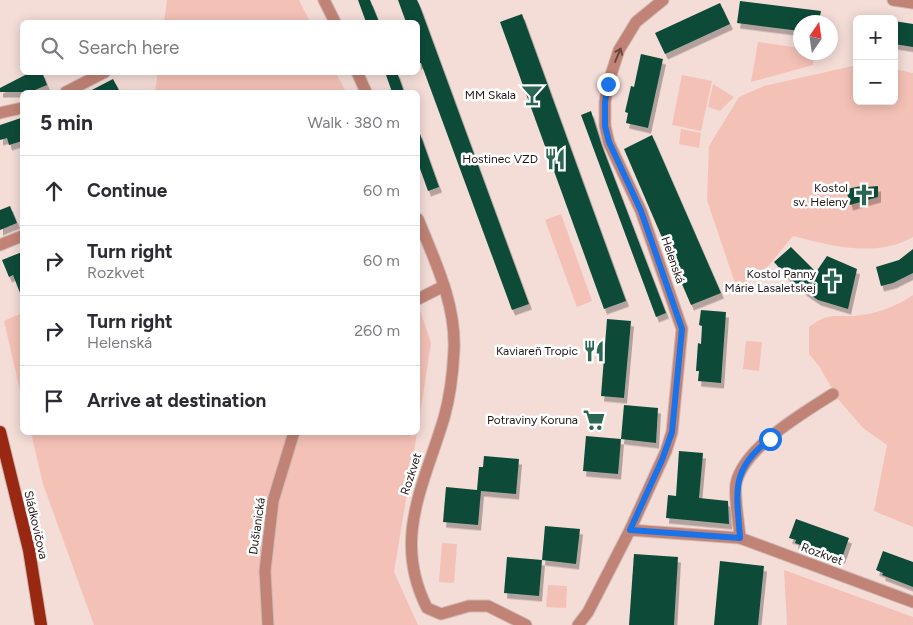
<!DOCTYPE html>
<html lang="en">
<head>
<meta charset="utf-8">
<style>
	:root { --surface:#fff; --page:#f7f7f7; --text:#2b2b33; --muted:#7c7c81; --line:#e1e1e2 }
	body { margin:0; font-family:Figtree,sans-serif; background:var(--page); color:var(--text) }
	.controls { position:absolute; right:15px; top:15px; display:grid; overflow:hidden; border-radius:8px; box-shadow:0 2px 12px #0003 }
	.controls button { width:45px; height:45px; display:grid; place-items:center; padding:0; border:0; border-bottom:1px solid var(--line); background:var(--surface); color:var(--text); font:25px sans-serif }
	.compass { position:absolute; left:793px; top:15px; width:45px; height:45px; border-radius:50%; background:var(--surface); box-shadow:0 2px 12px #0003; rotate:13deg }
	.stop { position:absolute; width:15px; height:15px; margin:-11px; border:4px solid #1a73e8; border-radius:50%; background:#fff }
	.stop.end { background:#1a73e8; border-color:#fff; box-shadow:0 1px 5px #0008 }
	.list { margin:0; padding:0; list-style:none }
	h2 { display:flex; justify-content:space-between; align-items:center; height:65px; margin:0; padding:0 20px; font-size:21px }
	h2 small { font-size:16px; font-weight:400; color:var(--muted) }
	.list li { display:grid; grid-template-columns:32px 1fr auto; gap:15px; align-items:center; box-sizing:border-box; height:70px; padding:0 20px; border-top:1px solid var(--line) }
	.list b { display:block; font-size:19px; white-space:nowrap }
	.list p { margin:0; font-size:16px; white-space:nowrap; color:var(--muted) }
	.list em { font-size:16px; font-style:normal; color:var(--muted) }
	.icon { flex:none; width:28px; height:28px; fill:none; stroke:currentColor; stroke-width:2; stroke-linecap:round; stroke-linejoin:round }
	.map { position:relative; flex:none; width:913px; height:625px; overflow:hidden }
	.search { position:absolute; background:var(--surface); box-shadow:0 2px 12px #0003; left:20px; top:20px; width:400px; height:55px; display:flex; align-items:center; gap:12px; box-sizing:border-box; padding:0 18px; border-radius:8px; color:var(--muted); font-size:19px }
	.panel { position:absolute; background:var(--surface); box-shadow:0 2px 12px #0003; left:20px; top:90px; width:400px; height:345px; border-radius:8px }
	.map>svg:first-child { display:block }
	.green { fill:#f4c1b6 }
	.building { fill:#0a4c39; filter:url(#shadow) }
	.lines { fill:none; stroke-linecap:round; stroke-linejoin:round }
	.minor-casing { stroke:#ceb9b4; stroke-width:13 }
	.major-casing { stroke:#ceb9b4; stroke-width:14 }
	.minor { stroke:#c18375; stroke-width:11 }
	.major { stroke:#982812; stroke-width:12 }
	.oneway { stroke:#684841 }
	.route { stroke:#1a73e8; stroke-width:6 }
	.labels { text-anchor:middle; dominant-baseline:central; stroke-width:5; stroke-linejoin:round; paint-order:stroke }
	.poi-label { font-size:12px; fill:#201816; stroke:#fff; text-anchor:end }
	.street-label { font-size:12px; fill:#201816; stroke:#fff }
</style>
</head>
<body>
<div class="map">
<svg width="913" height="625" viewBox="0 0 913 625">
	<defs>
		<filter id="shadow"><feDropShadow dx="3" dy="5.5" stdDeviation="0" flood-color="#0004"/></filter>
	</defs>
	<rect width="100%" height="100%" fill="#f4dcd7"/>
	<g class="green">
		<path d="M167,0H299L310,22H164Z"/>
		<path d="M758,42L800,48V52L814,53L813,65L751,82Z"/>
		<path d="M857,65V101H894V69L913,73V237C875,258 832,246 793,236L760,276L736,286L707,200L709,146L739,97L764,86Z"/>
		<path d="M158,72L336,73L346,92H155Z"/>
		<path d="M682,75L712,81L701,131L672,125Z"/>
		<path d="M713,84L734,97L720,111L708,107Z"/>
		<path d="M681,129L701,133L699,148L679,144Z"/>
		<path d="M561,214L592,301L577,307L545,220Z"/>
		<path d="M913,295V527L874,511L887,445L863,428L838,399L819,366L809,354V327C832,310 836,319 862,315C881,312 897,306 913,295Z"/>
		<path d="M418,304L431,343L418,427Z"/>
		<path d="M22,313V399L4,321Z"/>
		<path d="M746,341L762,342L759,371L743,369Z"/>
		<path d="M31,433H417L394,572L418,625H94L43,484Z"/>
		<path d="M442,543L457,544L454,583L439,582Z"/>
		<path d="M784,570L913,617V625H787Z"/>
		<path d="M548,585L567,586L566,608L546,607Z"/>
	</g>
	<g class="building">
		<path d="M358,0H370L379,22H366Z"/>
		<path d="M398,0H417L419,4L529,304L512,310L421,63L418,64V22H406Z"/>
		<path d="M740,1L821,11L819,22H800V31L737,23Z"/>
		<path d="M720,3L730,24L665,54L655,33Z"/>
		<path d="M522,14L626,301L604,309L500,22Z"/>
		<path d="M894,21L913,24V47L894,44Z"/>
		<path d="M641,54L663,59L648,128L626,123L628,113L625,112L631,86L634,87Z"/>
		<path d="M31,72H42L47,85L30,92H0V88Z"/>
		<path d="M385,72H397L404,92H392Z"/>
		<path d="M113,79L120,92H88Z"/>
		<path d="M591,111L602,146L666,313L656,317L581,115Z"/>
		<path d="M21,118L22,141L9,145L7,138L0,140V125Z"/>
		<path d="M419,131L439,187L428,191L418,163Z"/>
		<path d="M652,135L721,293L691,305L624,149Z"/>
		<path d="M867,185V187L878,186V197L850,205L846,189Z"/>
		<path d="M10,206L17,223L0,230V210Z"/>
		<path d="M791,247L816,272L827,256L857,269L848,309L818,300L802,289L783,272L774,262Z"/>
		<path d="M913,249V273L893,283L881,286L876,267L899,260Z"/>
		<path d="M22,252V298L13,275L9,277L2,260Z"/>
		<path d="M701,310L726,312L721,383L698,381L699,371H696L698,343L701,344L702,326L699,325Z"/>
		<path d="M607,319L631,321L624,398L601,396Z"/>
		<path d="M624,405L658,408L656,443L621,439Z"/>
		<path d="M586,436L621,439L618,474L583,471Z"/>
		<path d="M679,451L703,453L699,498L728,501L729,524L666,518L668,495L676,496Z"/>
		<path d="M484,456L519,459L516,494L481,491L478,525L443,522L446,487L477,490L479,467H483Z"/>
		<path d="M796,519L849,538L842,558L836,555L835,558L795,543L796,540L789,538Z"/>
		<path d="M545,526L580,529L576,564L542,560L539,596L504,593L507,557L542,560Z"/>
		<path d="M883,551L913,562V587L882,575L883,573L876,570Z"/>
		<path d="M634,554L678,557L674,625H629Z"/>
		<path d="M720,561L764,566L758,625H714Z"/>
	</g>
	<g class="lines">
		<g class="minor-casing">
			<g id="minor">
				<path d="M324,0L335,22"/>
				<path d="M893,0L913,3"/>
				<path d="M357,72L366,92"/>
				<path d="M66,92L105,72"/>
				<path d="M0,113L22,108"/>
				<path d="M418,219C435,261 456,304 454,350C453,371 450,397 444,418C424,485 392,539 427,608L441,614L469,606H488L526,625"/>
				<path d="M0,245L22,236"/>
				<path d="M418,299L444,286"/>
				<path d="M630,530L740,538L913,602"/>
				<path d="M740,538C739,523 734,498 736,484C743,448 803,413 833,394"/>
				<path d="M268,625L265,571L273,501L294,432"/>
				<path d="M578,625L588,612L630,530L666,451L672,432L682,329L641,211L609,143L605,126V102L608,84L619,50L636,22L663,0"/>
			</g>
		</g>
		<g class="major-casing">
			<path id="major" d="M0,432L29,550L41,625"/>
		</g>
		<use href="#minor" class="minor"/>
		<use href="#major" class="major"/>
	</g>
	<defs><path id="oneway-shaft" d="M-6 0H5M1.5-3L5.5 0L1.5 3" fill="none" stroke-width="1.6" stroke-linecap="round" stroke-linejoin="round" transform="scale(1.25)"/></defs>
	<use class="oneway" href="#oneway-shaft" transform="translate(618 55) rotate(-67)"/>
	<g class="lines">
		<path class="route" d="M608,84L605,102V126L609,142L641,211L682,329L672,432L662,460L630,530L740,538C737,493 729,470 770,439"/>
	</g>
	<defs>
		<g id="bar-bare" transform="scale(1.725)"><path d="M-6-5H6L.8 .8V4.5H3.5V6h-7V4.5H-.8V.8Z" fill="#2a6651" stroke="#fff" stroke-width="2.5" paint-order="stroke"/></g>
		<g id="restaurant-bare" transform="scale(1.725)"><path d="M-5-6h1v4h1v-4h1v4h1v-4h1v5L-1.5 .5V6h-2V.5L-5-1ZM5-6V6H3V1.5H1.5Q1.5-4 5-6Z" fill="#2a6651" stroke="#fff" stroke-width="2.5" paint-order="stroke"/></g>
		<g id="church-bare" transform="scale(1.725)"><path d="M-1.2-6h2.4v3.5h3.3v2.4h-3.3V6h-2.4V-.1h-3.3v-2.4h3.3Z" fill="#2a6651" stroke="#fff" stroke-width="2.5" paint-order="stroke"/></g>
		<g id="supermarket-bare" transform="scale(1.725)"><path d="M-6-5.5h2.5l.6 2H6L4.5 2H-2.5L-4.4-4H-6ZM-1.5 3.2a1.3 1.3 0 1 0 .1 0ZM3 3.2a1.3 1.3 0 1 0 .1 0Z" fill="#2a6651" stroke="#fff" stroke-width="2.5" paint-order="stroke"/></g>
	</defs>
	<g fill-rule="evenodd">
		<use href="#bar-bare" x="532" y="95"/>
		<use href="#restaurant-bare" x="555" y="159"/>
		<use href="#church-bare" x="864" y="195"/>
		<use href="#church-bare" x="832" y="281"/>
		<use href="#restaurant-bare" x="594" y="351"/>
		<use href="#supermarket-bare" x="594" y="420"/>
	</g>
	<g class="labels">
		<g class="poi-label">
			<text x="516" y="95">MM Skala</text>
			<text x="538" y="159">Hostinec VZD</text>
			<text x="848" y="188">Kostol<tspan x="848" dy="14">sv. Heleny</tspan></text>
			<text x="816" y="274">Kostol Panny<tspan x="816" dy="14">Márie Lasaletskej</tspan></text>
			<text x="578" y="351">Kaviareň Tropic</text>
			<text x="578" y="420">Potraviny Koruna</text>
		</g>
		<g class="street-label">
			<text transform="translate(673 260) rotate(71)">Helenská</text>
			<text transform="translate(411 474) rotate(-72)">Rozkvet</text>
			<text transform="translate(36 525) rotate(77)">Sládkovičova</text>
			<text transform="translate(257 526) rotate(-82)">Dušianická</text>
			<text transform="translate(822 554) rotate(20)">Rozkvet</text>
		</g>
	</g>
</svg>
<div class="controls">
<button>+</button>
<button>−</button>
</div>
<svg class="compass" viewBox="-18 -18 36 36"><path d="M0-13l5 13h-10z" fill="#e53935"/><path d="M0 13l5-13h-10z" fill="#7c7c81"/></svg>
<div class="stop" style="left:770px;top:439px"></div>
<div class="stop end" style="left:608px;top:84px"></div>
<div class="search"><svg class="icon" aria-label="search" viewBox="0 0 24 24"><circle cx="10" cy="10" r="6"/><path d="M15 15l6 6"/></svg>Search here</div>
<section class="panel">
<h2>5 min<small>Walk · 380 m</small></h2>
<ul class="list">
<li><svg class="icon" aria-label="ahead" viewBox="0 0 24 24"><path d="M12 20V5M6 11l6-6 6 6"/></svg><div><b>Continue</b></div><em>60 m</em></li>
<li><svg class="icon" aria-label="right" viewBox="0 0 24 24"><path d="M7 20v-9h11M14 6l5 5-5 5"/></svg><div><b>Turn right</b><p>Rozkvet</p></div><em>60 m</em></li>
<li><svg class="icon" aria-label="right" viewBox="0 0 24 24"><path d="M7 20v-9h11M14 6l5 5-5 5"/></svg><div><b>Turn right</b><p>Helenská</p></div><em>260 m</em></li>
<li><svg class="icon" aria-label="arrive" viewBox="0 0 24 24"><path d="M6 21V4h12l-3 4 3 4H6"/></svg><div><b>Arrive at destination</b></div></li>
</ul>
</section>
</div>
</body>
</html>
